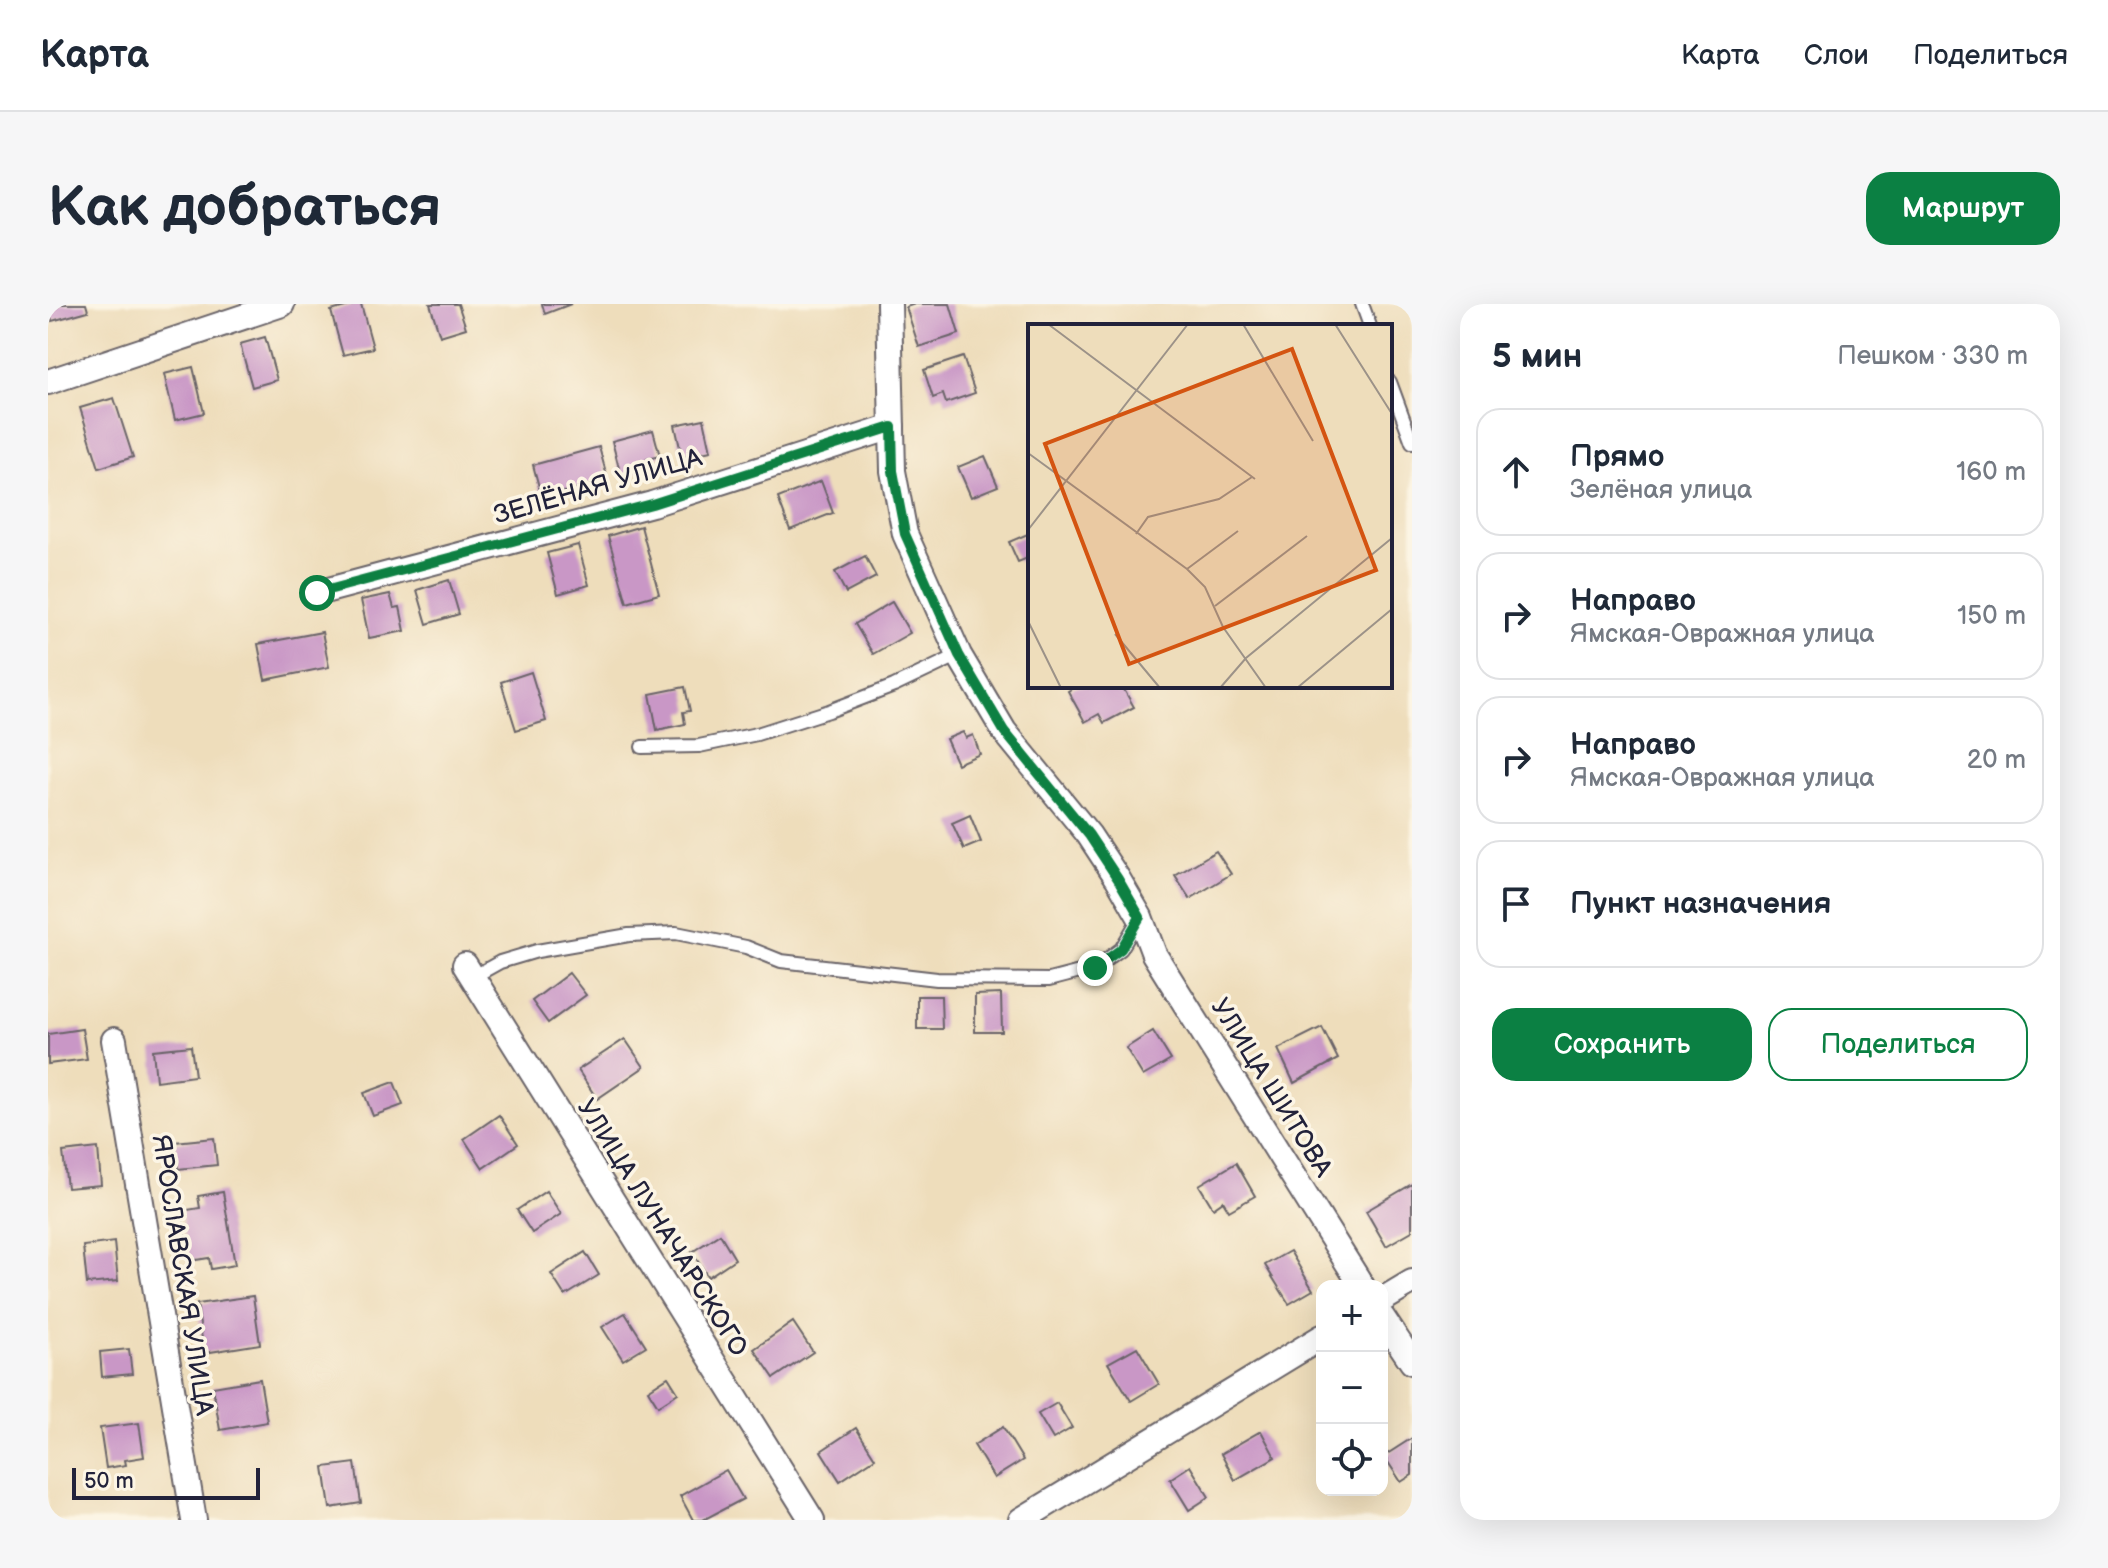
<!DOCTYPE html>
<html lang="ru">
<head>
<meta charset="utf-8">
<style>
	:root { --surface:#fff; --page:#f6f6f7; --text:#1f2937; --muted:#747a83; --line:#e0e1e3; --accent:#0b8043 }
	body { margin:0; font-family:"Balsamiq Sans",sans-serif; background:var(--page); color:var(--text) }
	.controls { position:absolute; right:24px; bottom:24px; display:grid; overflow:hidden; border-radius:16px; box-shadow:0 8px 32px #0002 }
	.controls button { width:72px; height:72px; display:grid; place-items:center; padding:0; border:0; border-bottom:2px solid var(--line); background:var(--surface); color:var(--text); font:40px sans-serif }
	.scale { position:absolute; left:24px; bottom:20px; width:188px; box-sizing:border-box; padding-left:8px; border:4px solid #22223b; border-top:0; font-size:22px; line-height:28px; white-space:nowrap; color:#22223b; -webkit-text-stroke:6px #fcf5e5; paint-order:stroke }
	.stop { position:absolute; width:24px; height:24px; margin:-18px; border:6px solid #0b8043; border-radius:50%; background:#fff }
	.stop.end { background:#0b8043; border-color:#fff; box-shadow:0 2px 8px #0008 }
	.list { margin:0; padding:0; list-style:none }
	h2 { display:flex; justify-content:space-between; align-items:center; height:104px; margin:0; padding:0 32px; font-size:34px }
	h2 small { font-size:26px; font-weight:400; color:var(--muted) }
	.list li { display:grid; grid-template-columns:52px 1fr auto; gap:24px; align-items:center; box-sizing:border-box; height:128px; margin:0 16px 16px; padding:0 16px; border:2px solid var(--line); border-radius:24px }
	.list b { display:block; font-size:30px; white-space:nowrap }
	.list p { margin:0; font-size:26px; white-space:nowrap; color:var(--muted) }
	.list em { font-size:26px; font-style:normal; color:var(--muted) }
	.actions { display:flex; gap:16px; padding:24px 32px }
	.actions a { flex:1; padding:18px 0; border:2px solid var(--accent); border-radius:24px; text-align:center; font-size:28px; color:var(--accent) }
	.actions .main { background:var(--accent); color:#fff }
	.icon { flex:none; width:44px; height:44px; fill:none; stroke:currentColor; stroke-width:2; stroke-linecap:round; stroke-linejoin:round }
	.map { position:relative; flex:none; width:1364px; height:1216px; overflow:hidden; border-radius:24px }
	header { display:flex; align-items:center; gap:48px; box-sizing:border-box; height:112px; padding:0 40px; background:var(--surface); border-bottom:2px solid var(--line) }
	header strong { font-size:38px }
	nav { display:flex; gap:44px; margin-inline-start:auto; font-size:28px }
	.intro { display:flex; align-items:center; justify-content:space-between; box-sizing:border-box; height:192px; padding:0 48px }
	h1 { margin:0; font-size:56px }
	.button { padding:20px 36px; border-radius:24px; background:var(--accent); color:#fff; font-size:28px; font-weight:700 }
	main { display:flex; gap:48px; padding:0 48px }
	aside { flex:1; background:var(--surface); border-radius:24px; box-shadow:0 8px 32px #0002 }
	.map>svg:first-child { display:block }
	.building { fill:#c997c6 }
	.lines { fill:none; stroke-linecap:round; stroke-linejoin:round }
	.lane-casing { stroke:#696368; stroke-width:16 }
	.street-casing { stroke:#696368; stroke-width:28 }
	.lane { stroke:#fff; stroke-width:12 }
	.street { stroke:#fff; stroke-width:24 }
	.route { stroke:#0b8043; stroke-width:10 }
	.labels { text-anchor:middle; dominant-baseline:central; stroke-width:7; stroke-linejoin:round; paint-order:stroke }
	.street-label { font-size:26px; fill:#22223b; stroke:#fcf5e5 }
	.inset-road { fill:none; stroke:#9c9288; stroke-width:2 }
	.view { fill:#d45411; fill-opacity:0.15; stroke:#d45411; stroke-width:4 }
	.inset-edge { fill:none; stroke:#22223b; stroke-width:4 }
</style>
</head>
<body>
<header>
<strong>Карта</strong>
<nav><a>Карта</a><a>Слои</a><a>Поделиться</a></nav>
</header>
<div class="intro"><h1>Как добраться</h1><a class="button">Маршрут</a></div>
<main>
<div class="map">
<svg width="1364" height="1216" viewBox="0 0 1364 1216">
	<rect width="100%" height="100%" fill="#fcf5e5"/>
	<filter id="ink" filterUnits="userSpaceOnUse"><feTurbulence type="fractalNoise" baseFrequency=".0125" numOctaves="2"/><feDisplacementMap in="SourceGraphic" scale="16" xChannelSelector="R" yChannelSelector="G"/><feConvolveMatrix kernelMatrix="1 2 1 2 8 2 1 2 1" color-interpolation-filters="sRGB"/></filter>
	<filter id="wash" filterUnits="userSpaceOnUse"><feTurbulence type="fractalNoise" baseFrequency=".006" numOctaves="4" result="noise"/><feDisplacementMap in="SourceGraphic" scale="32" xChannelSelector="R" yChannelSelector="G"/><feGaussianBlur stdDeviation="1.8" result="paint"/><feColorMatrix in="noise" values="0 0 0 0 0 0 0 0 0 0 0 0 0 0 0 0 0 1.4 0 .05"/><feComposite in="paint" operator="in"/></filter>
	<g filter="url(#wash)">
		<rect width="100%" height="100%" fill="#edb"/>
		<g id="blocks">
			<g class="building">
				<path d="M0,0H38L40,7L4,17Z"/>
				<path d="M308,0H313L325,44L295,51L283,7Z"/>
				<path d="M382,0H410L418,24L392,32Z"/>
				<path d="M494,0H523L497,10Z"/>
				<path d="M867,0H902L911,30L871,43L858,3Z"/>
				<path d="M217,33L229,76L204,83L192,40Z"/>
				<path d="M915,53L927,89L898,99L895,90L885,94L876,66Z"/>
				<path d="M145,63L156,109L127,116L116,70Z"/>
				<path d="M66,94L85,153L51,164L32,104Z"/>
				<path d="M656,115L663,147L634,153L627,121Z"/>
				<path d="M605,126L612,152L599,155L602,165L573,172L564,137Z"/>
				<path d="M551,143L560,176L494,194L485,161Z"/>
				<path d="M937,152L950,182L923,193L910,163Z"/>
				<path d="M773,177L785,209L742,226L730,194Z"/>
				<path d="M593,222L611,290L579,299L560,232Z"/>
				<path d="M982,229V253L970,258L961,238Z"/>
				<path d="M530,241L541,281L510,290L499,249Z"/>
				<path d="M817,252L828,273L798,289L787,268Z"/>
				<path d="M401,276L411,310L379,320L369,286Z"/>
				<path d="M342,290L346,304L352,303L357,327L321,334L313,296Z"/>
				<path d="M844,298L862,329L825,350L807,320Z"/>
				<path d="M274,328L281,363L217,376L210,340Z"/>
				<path d="M483,368L498,417L468,426L453,378Z"/>
				<path d="M1028,382H1074L1086,403L1056,419L1051,410L1037,418L1020,387Z"/>
				<path d="M637,383L642,407L635,408L637,420L609,426L602,390Z"/>
				<path d="M915,428L918,434L925,431L932,450L909,460L898,435Z"/>
				<path d="M922,511L933,538L916,545L904,519Z"/>
				<path d="M1168,547L1183,570L1142,595L1127,572Z"/>
				<path d="M521,669L538,691L500,719L484,697Z"/>
				<path d="M953,690L954,728H927V691Z"/>
				<path d="M869,692H893L894,725H869Z"/>
				<path d="M1274,723L1290,755L1246,779L1230,745Z"/>
				<path d="M34,725L39,755L0,760V730Z"/>
				<path d="M1105,727L1123,756L1095,772L1078,744Z"/>
				<path d="M577,735L596,763L549,795L530,766Z"/>
				<path d="M143,742L147,772L108,777L105,746Z"/>
				<path d="M346,778L355,801L325,812L316,789Z"/>
				<path d="M451,811L470,840L435,864L416,835Z"/>
				<path d="M166,834L169,861L130,865L127,838Z"/>
				<path d="M50,844L53,881L19,884L15,848Z"/>
				<path d="M1188,859L1207,892L1181,907L1175,897L1165,904L1151,881Z"/>
				<path d="M1364,880V927L1338,942L1318,907Z"/>
				<path d="M498,887L513,910L484,929L469,906Z"/>
				<path d="M175,888L187,961L163,965L161,954L141,957L133,907L152,904L150,892Z"/>
				<path d="M672,930L687,955L660,973L644,948Z"/>
				<path d="M66,938L70,977L39,980L35,942Z"/>
				<path d="M1242,947L1265,986L1241,1000L1217,961Z"/>
				<path d="M537,948L551,971L517,992L503,970Z"/>
				<path d="M205,992L212,1040L156,1049L149,1000Z"/>
				<path d="M577,1009L598,1042L575,1056L554,1023Z"/>
				<path d="M745,1018L765,1048L726,1074L706,1045Z"/>
				<path d="M1089,1043L1111,1080L1083,1097L1060,1059Z"/>
				<path d="M81,1045L84,1070L54,1073L52,1048Z"/>
				<path d="M620,1073L630,1089L610,1102L600,1086Z"/>
				<path d="M212,1075L219,1118L172,1126L165,1083Z"/>
				<path d="M1009,1099L1024,1124L1005,1135L990,1110Z"/>
				<path d="M91,1119L96,1153L77,1156L78,1161L58,1164L52,1124Z"/>
				<path d="M955,1123L975,1156L946,1174L926,1141Z"/>
				<path d="M808,1124L827,1154L792,1177L773,1147Z"/>
				<path d="M1213,1127L1227,1153L1187,1176L1173,1150Z"/>
				<path d="M1364,1134V1171L1353,1178L1336,1152Z"/>
				<path d="M307,1159L313,1199L282,1204L276,1163Z"/>
				<path d="M1142,1162L1161,1193L1141,1206L1122,1175Z"/>
				<path d="M678,1166L695,1195L655,1216H645L632,1192Z"/>
			</g>
		</g>
	</g>
	<g filter="url(#ink)">
		<use href="#blocks" fill-opacity="0" stroke="#696368" stroke-width="2"/>
		<g class="lines">
			<g class="lane-casing">
				<g id="lane">
					<path d="M1314,0L1322,22"/>
					<path d="M1342,78L1364,138"/>
					<path d="M594,443L651,442L709,430L781,407L846,382L911,351"/>
					<path d="M425,673L452,658L489,647L581,631L628,629L698,643L733,657L889,675L1001,676L1047,664L1073,645L1092,613"/>
				</g>
			</g>
			<g class="street-casing">
				<g id="street">
					<path d="M841,0L845,167L857,230L911,351L956,427L1041,531L1070,575L1092,613L1106,650L1314,982"/>
					<path d="M0,78L234,0"/>
					<path d="M269,289L604,200L844,123"/>
					<path d="M417,661L764,1216"/>
					<path d="M66,736L146,1216"/>
					<path d="M1334,996L1364,978"/>
					<path d="M1334,1013L1364,1058"/>
					<path d="M973,1216L1274,1033"/>
				</g>
			</g>
			<use href="#lane" class="lane"/>
			<use href="#street" class="street"/>
		</g>
	</g>
	<g class="lines" filter="url(#ink)">
		<path class="route" d="M269,289L604,200L844,123L845,167L857,230L911,351L956,427L1041,531L1070,575L1092,613L1073,645L1047,664"/>
	</g>
	<g class="labels">
		<g class="street-label">
			<text transform="translate(550 183) rotate(-16)">ЗЕЛЁНАЯ УЛИЦА</text>
			<text transform="translate(1223 784) rotate(58)">УЛИЦА ШИТОВА</text>
			<text transform="translate(614 924) rotate(58)">УЛИЦА ЛУНАЧАРСКОГО</text>
			<text transform="translate(134 971) rotate(81)">ЯРОСЛАВСКАЯ УЛИЦА</text>
		</g>
	</g>
	<g transform="translate(980 20)">
		<rect width="364" height="364" fill="#edb"/>
		<path class="inset-road" d="M20,0L227,155M215,0L285,117M307,0L364,90M0,129L159,245L177,263L195,303L238,364M0,206L160,0M108,210L120,193L191,175L224,153M159,245L210,207M187,282L279,212M0,297L33,364M87,310L132,364M192,364L218,334L364,214M269,364L364,285"/>
		<path class="view" d="M264,25L348,246L101,340L17,120Z"/>
		<rect width="364" height="364" class="inset-edge"/>
	</g>
</svg>
<div class="controls">
<button>+</button>
<button>−</button>
<button><svg class="icon" aria-label="locate" viewBox="0 0 24 24"><circle cx="12" cy="12" r="6"/><path d="M12 2v4M12 18v4M2 12h4M18 12h4"/></svg></button>
</div>
<div class="scale">50 m</div>
<div class="stop" style="left:269px;top:289px"></div>
<div class="stop end" style="left:1047px;top:664px"></div>
</div>
<aside>
<h2>5 мин<small>Пешком · 330 m</small></h2>
<ul class="list">
<li><svg class="icon" aria-label="ahead" viewBox="0 0 24 24"><path d="M12 20V5M6 11l6-6 6 6"/></svg><div><b>Прямо</b><p>Зелёная улица</p></div><em>160 m</em></li>
<li><svg class="icon" aria-label="right" viewBox="0 0 24 24"><path d="M7 20v-9h11M14 6l5 5-5 5"/></svg><div><b>Направо</b><p>Ямская-Овражная улица</p></div><em>150 m</em></li>
<li><svg class="icon" aria-label="right" viewBox="0 0 24 24"><path d="M7 20v-9h11M14 6l5 5-5 5"/></svg><div><b>Направо</b><p>Ямская-Овражная улица</p></div><em>20 m</em></li>
<li><svg class="icon" aria-label="arrive" viewBox="0 0 24 24"><path d="M6 21V4h12l-3 4 3 4H6"/></svg><div><b>Пункт назначения</b></div></li>
</ul>
<div class="actions"><a class="main">Сохранить</a><a>Поделиться</a></div>
</aside>
</main>
</body>
</html>
